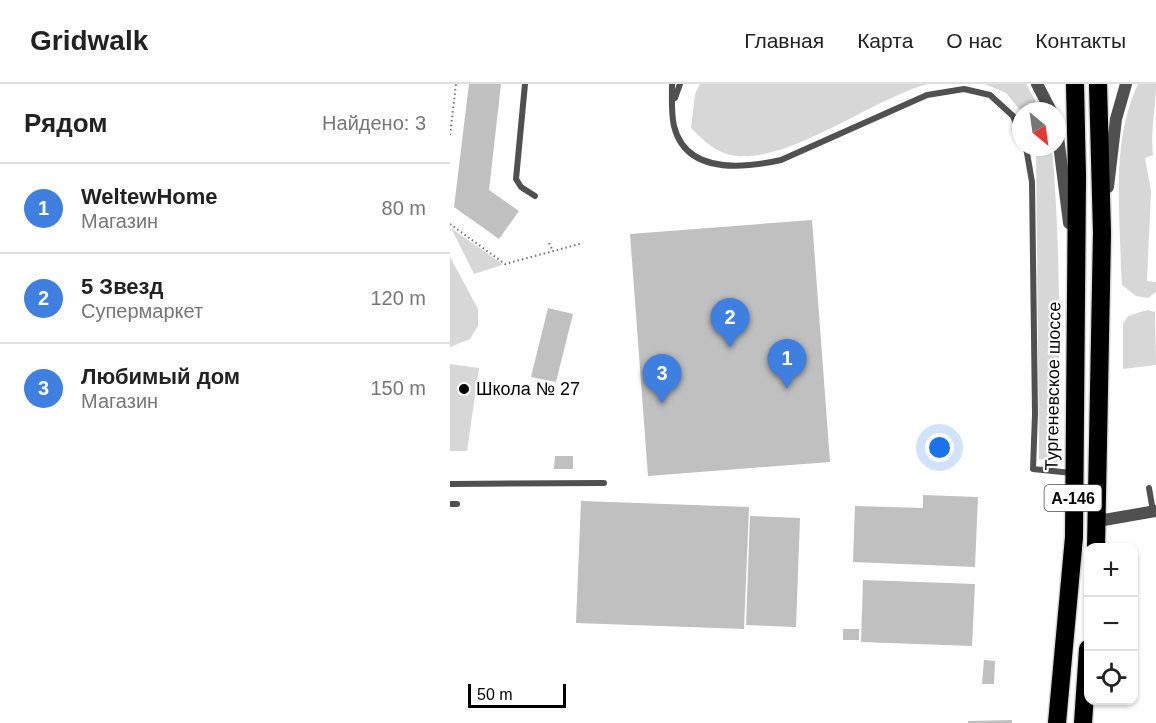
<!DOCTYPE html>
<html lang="ru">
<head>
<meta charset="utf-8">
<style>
	:root { --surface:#fff; --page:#f2f2f2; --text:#222; --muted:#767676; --line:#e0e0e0; --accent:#ea580c }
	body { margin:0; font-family:Arial,sans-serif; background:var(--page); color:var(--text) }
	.controls { position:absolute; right:18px; bottom:18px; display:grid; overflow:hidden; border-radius:12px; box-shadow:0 2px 4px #0004 }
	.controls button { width:54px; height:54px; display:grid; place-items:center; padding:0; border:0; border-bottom:2px solid var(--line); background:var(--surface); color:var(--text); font:30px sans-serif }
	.compass { position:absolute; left:562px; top:18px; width:54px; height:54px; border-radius:50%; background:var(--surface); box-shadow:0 2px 4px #0004; rotate:151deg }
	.scale { position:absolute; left:18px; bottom:15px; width:98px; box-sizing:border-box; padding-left:6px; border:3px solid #000; border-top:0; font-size:16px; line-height:21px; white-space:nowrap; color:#000; -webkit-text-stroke:4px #fff; paint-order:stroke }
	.you { position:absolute; left:490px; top:364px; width:21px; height:21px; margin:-15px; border:4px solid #fff; border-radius:50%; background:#1a73e8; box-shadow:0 0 0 9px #1a73e833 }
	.badge { display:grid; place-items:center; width:39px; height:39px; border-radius:50%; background:var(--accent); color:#fff; font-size:20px; font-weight:700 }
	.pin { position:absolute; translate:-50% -50px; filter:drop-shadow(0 2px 3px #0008) }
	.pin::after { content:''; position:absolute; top:32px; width:21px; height:18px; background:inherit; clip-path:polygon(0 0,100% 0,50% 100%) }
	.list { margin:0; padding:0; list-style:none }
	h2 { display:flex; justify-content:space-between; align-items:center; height:78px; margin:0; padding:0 24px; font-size:26px }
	h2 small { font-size:20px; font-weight:400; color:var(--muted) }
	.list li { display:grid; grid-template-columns:39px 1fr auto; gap:18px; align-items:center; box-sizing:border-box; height:90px; padding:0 24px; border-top:2px solid var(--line) }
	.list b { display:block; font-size:22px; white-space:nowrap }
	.list p { margin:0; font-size:20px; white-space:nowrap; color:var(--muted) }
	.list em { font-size:20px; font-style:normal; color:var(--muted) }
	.icon { flex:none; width:33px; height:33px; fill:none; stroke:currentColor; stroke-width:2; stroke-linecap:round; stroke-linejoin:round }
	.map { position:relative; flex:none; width:706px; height:639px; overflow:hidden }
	header { display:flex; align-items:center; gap:36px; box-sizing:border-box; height:84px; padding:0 30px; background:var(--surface); border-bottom:2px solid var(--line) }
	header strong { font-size:28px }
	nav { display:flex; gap:33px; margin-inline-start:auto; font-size:21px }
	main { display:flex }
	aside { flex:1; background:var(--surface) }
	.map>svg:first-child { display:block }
	.green { fill:#d7d7d7 }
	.building { fill:#c0c0c0 }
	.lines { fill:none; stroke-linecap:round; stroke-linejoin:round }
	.highway-casing { stroke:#dbdbdb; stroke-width:21 }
	.path { stroke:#727272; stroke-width:2; stroke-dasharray:1.5 3; stroke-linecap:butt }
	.lane { stroke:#505050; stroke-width:6 }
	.street { stroke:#505050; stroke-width:12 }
	.highway { stroke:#000; stroke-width:18 }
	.poi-dot { fill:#000; stroke:#fff; stroke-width:2 }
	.labels { text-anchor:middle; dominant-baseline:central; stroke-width:4.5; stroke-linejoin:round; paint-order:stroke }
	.shield { fill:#fff; stroke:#4c4c4c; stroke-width:1.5 }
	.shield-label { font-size:16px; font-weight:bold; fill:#000 }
	.street-label { font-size:18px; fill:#000; stroke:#fff }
	.poi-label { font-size:18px; fill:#000; stroke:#fff; text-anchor:start }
</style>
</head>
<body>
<header>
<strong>Gridwalk</strong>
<nav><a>Главная</a><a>Карта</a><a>О нас</a><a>Контакты</a></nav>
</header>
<main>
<aside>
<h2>Рядом<small>Найдено: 3</small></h2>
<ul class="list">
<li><span class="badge" style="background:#3f7fe0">1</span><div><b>WeltewHome</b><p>Магазин</p></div><em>80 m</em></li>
<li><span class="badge" style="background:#3f7fe0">2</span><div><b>5 Звезд</b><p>Супермаркет</p></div><em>120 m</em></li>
<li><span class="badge" style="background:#3f7fe0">3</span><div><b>Любимый дом</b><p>Магазин</p></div><em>150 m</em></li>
</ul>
</aside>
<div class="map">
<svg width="706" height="639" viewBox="0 0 706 639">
	<rect width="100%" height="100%" fill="#fff"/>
	<g class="green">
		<path d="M250,0H478C424,13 327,89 274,69C261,64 251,54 241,44L245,10Z"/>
		<path d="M535,0H576L591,27H571L556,9Z"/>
		<path d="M688,0H706C706,24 700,47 703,71L695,74L701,107L697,197L706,198V208L698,214L686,212L672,201L671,187C670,125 661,58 688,0Z"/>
		<path d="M586,63H602C611,168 610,273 607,378L589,375Z"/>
		<path d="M1,144L52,180V181L24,190Z"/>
		<path d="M0,173L28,225V242L20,255L0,263Z"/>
		<path d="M697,226L705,228L706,281L673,285V240L678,232Z"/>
		<path d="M0,280L29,284L17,367H0Z"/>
	</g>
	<g class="building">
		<path d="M19,0H51L39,106L69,127L49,155L4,123Z"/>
		<path d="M362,136L380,378L198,392L180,150Z"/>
		<path d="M98,224L123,230L106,298L81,293Z"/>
		<path d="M105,372H123V385H104Z"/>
		<path d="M473,411L528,413L525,483L403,478L405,422L473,424Z"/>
		<path d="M131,417L299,423L294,545L126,539Z"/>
		<path d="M300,432L350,434L346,543L296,541Z"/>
		<path d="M413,496L525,500L522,562L411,558Z"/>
		<rect x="393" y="545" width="16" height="11"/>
		<path d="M534,576L545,577L544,600H532Z"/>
		<path d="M562,636V639H518V637Z"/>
	</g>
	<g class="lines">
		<g class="highway-casing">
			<g id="highway">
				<path d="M646,464L652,149L648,0"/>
				<path d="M607,639L624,453L627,92L625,0"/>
				<path d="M633,639L638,565"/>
			</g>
		</g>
		<g class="path">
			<path d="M0,51L6,0"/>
			<path d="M0,140L55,180L133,159"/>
			<path d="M99,159L103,167"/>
		</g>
		<g class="lane">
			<path d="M75,0L66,95L71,103L85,112"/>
			<path d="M222,0C222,14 221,29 224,42C236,91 295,84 331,76L477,11L514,5L540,11L563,32L571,51"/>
			<path d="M225,14L230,0"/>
			<path d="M576,63L582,98L585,330L583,385L622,389"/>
			<path d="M0,400L154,399"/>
			<path d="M699,404L703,427"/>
			<path d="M0,420H7"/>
		</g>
		<g class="street">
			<path d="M587,0L601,27"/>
			<path d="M607,45L619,139"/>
			<path d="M658,103L666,35L676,0"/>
			<path d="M648,437L706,427"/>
		</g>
		<use href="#highway" class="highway"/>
	</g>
	<circle class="poi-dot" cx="14" cy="305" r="6"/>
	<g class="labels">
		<rect class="shield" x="594.5" y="401" width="57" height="26" rx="4.5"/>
		<g class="shield-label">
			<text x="623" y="414">А-146</text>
		</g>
		<g class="street-label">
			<text transform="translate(603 302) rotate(-89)">Тургеневское шоссе</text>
		</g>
		<g class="poi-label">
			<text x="26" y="305">Школа № 27</text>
		</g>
	</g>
</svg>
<div class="controls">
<button>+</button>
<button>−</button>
<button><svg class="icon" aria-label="locate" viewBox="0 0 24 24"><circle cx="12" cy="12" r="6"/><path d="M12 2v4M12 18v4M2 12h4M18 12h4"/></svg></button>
</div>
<svg class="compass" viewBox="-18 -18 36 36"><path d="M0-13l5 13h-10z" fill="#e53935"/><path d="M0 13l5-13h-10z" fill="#767676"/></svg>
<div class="scale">50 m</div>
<div class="you"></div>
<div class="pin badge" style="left:337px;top:305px;background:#3f7fe0">1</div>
<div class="pin badge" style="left:280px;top:264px;background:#3f7fe0">2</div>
<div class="pin badge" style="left:212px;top:320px;background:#3f7fe0">3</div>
</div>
</main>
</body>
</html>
